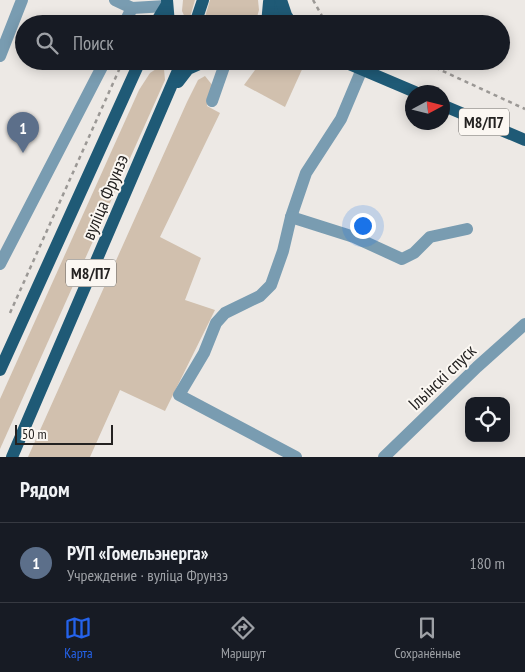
<!DOCTYPE html>
<html lang="ru">
<head>
<meta charset="utf-8">
<style>
	:root { --surface:#171b24; --page:#242831; --text:#f1f3f6; --muted:#9ea1a6; --line:#363941; --accent:#2563eb }
	body { margin:0; font-family:"PT Sans Narrow",sans-serif; background:var(--page); color:var(--text) }
	.controls { position:absolute; right:15px; bottom:15px; display:grid; overflow:hidden; border-radius:10px; box-shadow:0 2px 12px #0003 }
	.controls button { width:45px; height:45px; display:grid; place-items:center; padding:0; border:0; border-bottom:1px solid var(--line); background:var(--surface); color:var(--text); font:25px sans-serif }
	.compass { position:absolute; left:405px; top:85px; width:45px; height:45px; border-radius:50%; background:var(--surface); box-shadow:0 2px 12px #0003; rotate:83deg }
	.scale { position:absolute; left:15px; bottom:12px; width:98px; box-sizing:border-box; padding-left:5px; border:2px solid #242221; border-top:0; font-size:14px; line-height:18px; white-space:nowrap; color:#242221; -webkit-text-stroke:4px #fbf7f2; paint-order:stroke }
	.you { position:absolute; left:362px; top:225px; width:18px; height:18px; margin:-12px; border:4px solid #fff; border-radius:50%; background:#1a73e8; box-shadow:0 0 0 8px #1a73e833 }
	.badge { display:grid; place-items:center; width:32px; height:32px; border-radius:50%; background:var(--accent); color:#fff; font-size:16px; font-weight:700 }
	.pin { position:absolute; translate:-50% -41px; filter:drop-shadow(0 1px 2px #0008) }
	.pin::after { content:''; position:absolute; top:26px; width:18px; height:15px; background:inherit; clip-path:polygon(0 0,100% 0,50% 100%) }
	.list { margin:0; padding:0; list-style:none }
	h2 { display:flex; justify-content:space-between; align-items:center; height:65px; margin:0; padding:0 20px; font-size:21px }
	h2 small { font-size:16px; font-weight:400; color:var(--muted) }
	.list li { display:grid; grid-template-columns:32px 1fr auto; gap:15px; align-items:center; box-sizing:border-box; height:80px; padding:0 20px; border-top:1px solid var(--line) }
	.list b { display:block; font-size:19px; white-space:nowrap }
	.list p { margin:0; font-size:16px; white-space:nowrap; color:var(--muted) }
	.list em { font-size:16px; font-style:normal; color:var(--muted) }
	.icon { flex:none; width:28px; height:28px; fill:none; stroke:currentColor; stroke-width:2; stroke-linecap:round; stroke-linejoin:round }
	.map { position:relative; flex:none; width:525px; height:457px; overflow:hidden }
	.search { position:absolute; background:var(--surface); box-shadow:0 2px 12px #0003; left:15px; right:15px; top:15px; height:55px; display:flex; align-items:center; gap:12px; box-sizing:border-box; padding:0 18px; border-radius:28px; color:var(--muted); font-size:19px }
	.sheet { height:145px; background:var(--surface) }
	nav { display:flex; justify-content:space-around; align-items:center; box-sizing:border-box; height:70px; border-top:1px solid var(--line); background:var(--surface); font-size:14px; color:var(--muted) }
	nav a { display:grid; justify-items:center; gap:2px }
	nav .on { color:var(--accent) }
	.map>svg:first-child { display:block }
	.green { fill:#d1c0ae }
	.lines { fill:none; stroke-linecap:round; stroke-linejoin:round }
	.path { stroke:#9b9895; stroke-width:2.5; stroke-dasharray:4 4; stroke-linecap:butt }
	.minor { stroke:#799cb1; stroke-width:12 }
	.major { stroke:#1f5a76; stroke-width:12 }
	.labels { text-anchor:middle; dominant-baseline:central; stroke-width:4; stroke-linejoin:round; paint-order:stroke }
	.shield { fill:#fbf7f2; stroke:#646260; stroke-width:1 }
	.shield-label { font-size:16px; font-weight:bold; fill:#242221 }
	.street-label { font-size:18px; fill:#242221; stroke:#fbf7f2 }
</style>
</head>
<body>
<div class="map">
<svg width="525" height="457" viewBox="0 0 525 457">
	<rect width="100%" height="100%" fill="#ede9e5"/>
	<g class="green">
		<path d="M183,0H195L188,24L182,11Z"/>
		<path d="M210,0H258L259,10L255,24H203Z"/>
		<path d="M283,62L304,65L285,107L244,85L255,70Z"/>
		<path d="M159,67L164,69L165,80L0,449V399L139,90L150,73Z"/>
		<path d="M205,76L213,86L207,106L220,113L160,237L201,258L185,300L215,310L165,411L120,390L90,457H28L187,102L198,80Z"/>
	</g>
	<g class="lines">
		<g class="path">
			<path d="M313,0L322,16L339,24"/>
			<path d="M310,24L322,16"/>
			<path d="M421,61L525,109"/>
			<path d="M10,313L123,61"/>
		</g>
		<g class="minor">
			<path d="M115,0L132,8L166,6"/>
			<path d="M124,24L132,8"/>
			<path d="M0,56L22,0"/>
			<path d="M212,101L226,61"/>
			<path d="M291,217L306,173L341,119L362,69"/>
			<path d="M0,264L105,61"/>
			<path d="M296,457L179,395L204,353L216,323L225,313L260,296L271,285L283,251L291,217L354,237L402,259L414,253L430,237L467,229"/>
			<path d="M384,457L477,367L525,324"/>
		</g>
		<g class="major">
			<path d="M167,0L169,24"/>
			<path d="M270,0L281,24"/>
			<path d="M281,0L286,15L292,24"/>
			<path d="M155,24L166,6"/>
			<path d="M195,24L203,0"/>
			<path d="M267,24L269,2"/>
			<path d="M342,61L415,92"/>
			<path d="M178,82L188,69L206,61"/>
			<path d="M442,105L525,140"/>
			<path d="M0,370L140,61"/>
			<path d="M12,457L182,61"/>
		</g>
	</g>
	<g class="labels">
		<g class="shield">
			<rect x="459" y="108.5" width="50" height="27" rx="4"/>
			<rect x="66" y="259.5" width="50" height="27" rx="4"/>
		</g>
		<g class="shield-label">
			<text x="484" y="122">М8/П7</text>
			<text x="91" y="273">М8/П7</text>
		</g>
		<g class="street-label">
			<text transform="translate(105 197) rotate(-67)">вуліца Фрунзэ</text>
			<text transform="translate(442 377) rotate(-44)">Ільінскі спуск</text>
		</g>
	</g>
</svg>
<div class="controls">
<button><svg class="icon" aria-label="locate" viewBox="0 0 24 24"><circle cx="12" cy="12" r="6"/><path d="M12 2v4M12 18v4M2 12h4M18 12h4"/></svg></button>
</div>
<svg class="compass" viewBox="-18 -18 36 36"><path d="M0-13l5 13h-10z" fill="#e53935"/><path d="M0 13l5-13h-10z" fill="#9ea1a6"/></svg>
<div class="scale">50 m</div>
<div class="you"></div>
<div class="pin badge" style="left:23px;top:153px;background:#5c6f8a">1</div>
<div class="search"><svg class="icon" aria-label="search" viewBox="0 0 24 24"><circle cx="10" cy="10" r="6"/><path d="M15 15l6 6"/></svg>Поиск</div>
</div>
<section class="sheet">
<h2>Рядом<small></small></h2>
<ul class="list">
<li><span class="badge" style="background:#5c6f8a">1</span><div><b>РУП «Гомельэнерга»</b><p>Учреждение · вуліца Фрунзэ</p></div><em>180 m</em></li>
</ul>
</section>
<nav>
<a class="on"><svg class="icon" aria-label="map" viewBox="0 0 24 24"><path d="M3 6l6-2 6 2 6-2v14l-6 2-6-2-6 2zM9 4v14M15 6v14"/></svg>Карта</a>
<a><svg class="icon" aria-label="directions" viewBox="0 0 24 24"><path d="M12 3l9 9-9 9-9-9zM9 14v-3h6M13 9l2 2-2 2"/></svg>Маршрут</a>
<a><svg class="icon" aria-label="saved" viewBox="0 0 24 24"><path d="M7 4h10v16l-5-4-5 4z"/></svg>Сохранённые</a>
</nav>
</body>
</html>
